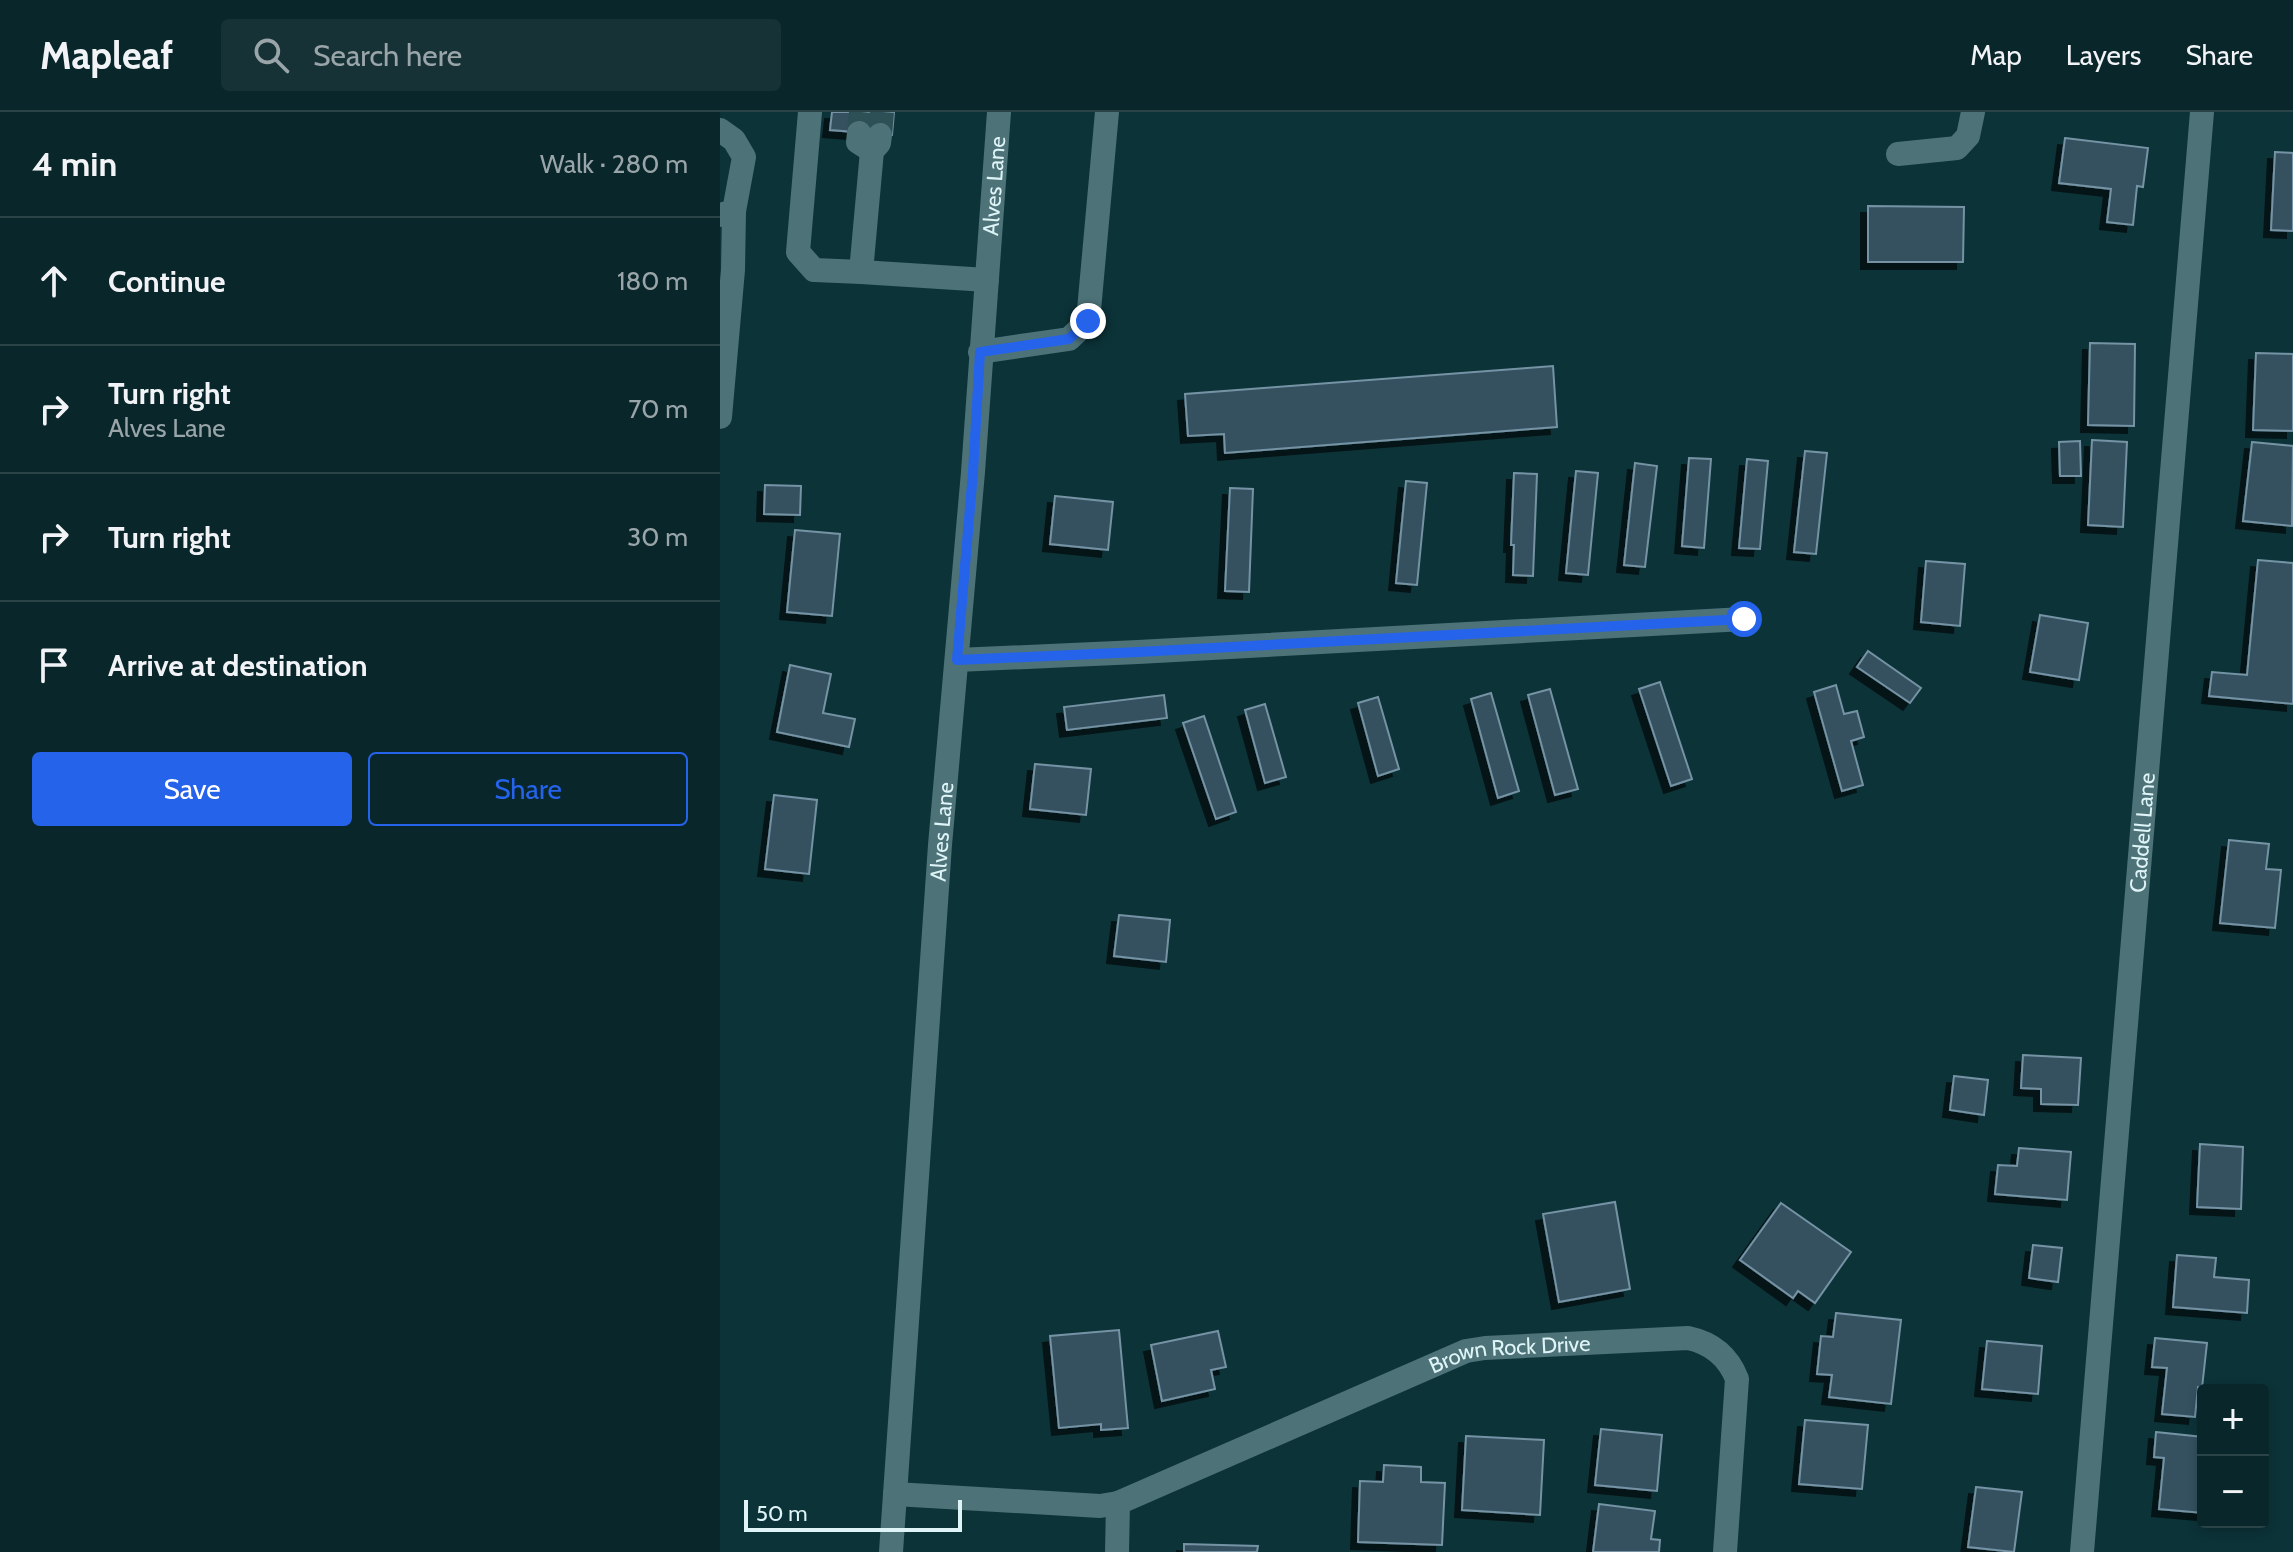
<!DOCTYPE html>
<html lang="en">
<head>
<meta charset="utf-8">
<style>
	:root { --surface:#09262a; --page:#173236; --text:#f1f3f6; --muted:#99a5a8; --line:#294347; --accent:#2563eb }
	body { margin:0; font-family:Cabin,sans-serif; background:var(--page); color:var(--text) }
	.controls { position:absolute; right:24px; bottom:24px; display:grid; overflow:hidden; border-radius:8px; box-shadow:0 4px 12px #0003 }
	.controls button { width:72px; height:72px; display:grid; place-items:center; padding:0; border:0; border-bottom:2px solid var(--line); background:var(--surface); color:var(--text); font:40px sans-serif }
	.scale { position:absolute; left:24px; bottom:20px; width:218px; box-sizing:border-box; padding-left:8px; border:4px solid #dff4f7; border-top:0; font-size:22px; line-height:28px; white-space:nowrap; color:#dff4f7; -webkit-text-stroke:6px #0c3338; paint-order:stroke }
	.stop { position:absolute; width:24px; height:24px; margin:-18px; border:6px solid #2563eb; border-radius:50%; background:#fff }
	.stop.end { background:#2563eb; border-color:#fff; box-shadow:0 2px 8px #0008 }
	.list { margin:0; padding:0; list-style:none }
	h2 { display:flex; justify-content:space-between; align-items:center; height:104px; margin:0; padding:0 32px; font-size:34px }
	h2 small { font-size:26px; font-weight:400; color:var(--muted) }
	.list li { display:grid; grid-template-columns:52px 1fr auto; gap:24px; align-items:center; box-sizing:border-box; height:128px; padding:0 32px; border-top:2px solid var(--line) }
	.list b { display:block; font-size:30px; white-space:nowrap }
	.list p { margin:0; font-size:26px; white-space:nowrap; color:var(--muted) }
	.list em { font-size:26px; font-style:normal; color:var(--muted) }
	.actions { display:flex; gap:16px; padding:24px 32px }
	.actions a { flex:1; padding:18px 0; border:2px solid var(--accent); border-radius:8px; text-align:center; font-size:28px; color:var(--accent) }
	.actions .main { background:var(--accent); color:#fff }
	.icon { flex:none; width:44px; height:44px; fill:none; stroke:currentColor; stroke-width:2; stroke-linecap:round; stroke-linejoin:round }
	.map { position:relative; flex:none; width:1573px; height:1440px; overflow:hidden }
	header { display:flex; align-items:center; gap:48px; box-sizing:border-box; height:112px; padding:0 40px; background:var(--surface); border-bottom:2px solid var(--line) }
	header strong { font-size:38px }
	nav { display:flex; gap:44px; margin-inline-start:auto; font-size:28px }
	.search { width:560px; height:72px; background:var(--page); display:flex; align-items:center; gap:20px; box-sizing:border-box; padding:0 28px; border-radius:8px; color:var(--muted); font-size:30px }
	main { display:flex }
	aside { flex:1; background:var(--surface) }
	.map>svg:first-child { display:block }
	.building { fill:#345161; stroke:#7493a4; stroke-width:2; filter:url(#shadow) }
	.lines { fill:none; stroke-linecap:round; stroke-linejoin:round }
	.minor-tunnel { stroke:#2c5055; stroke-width:24; stroke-dasharray:24 12; stroke-linecap:butt }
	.minor { stroke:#4d7379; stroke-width:24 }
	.route { stroke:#2563eb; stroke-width:10 }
	.labels { text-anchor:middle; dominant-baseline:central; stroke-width:6; stroke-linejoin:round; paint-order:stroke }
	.street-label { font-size:22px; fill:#dff4f7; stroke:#0c3338 }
</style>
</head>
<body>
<header>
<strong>Mapleaf</strong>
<div class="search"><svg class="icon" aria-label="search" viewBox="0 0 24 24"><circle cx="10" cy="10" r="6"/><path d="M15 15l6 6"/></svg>Search here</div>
<nav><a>Map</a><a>Layers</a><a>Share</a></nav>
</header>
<main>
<aside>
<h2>4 min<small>Walk · 280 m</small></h2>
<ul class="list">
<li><svg class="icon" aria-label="ahead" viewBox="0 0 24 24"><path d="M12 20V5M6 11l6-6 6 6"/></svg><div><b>Continue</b></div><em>180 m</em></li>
<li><svg class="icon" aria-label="right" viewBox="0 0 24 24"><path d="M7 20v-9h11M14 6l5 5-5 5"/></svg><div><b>Turn right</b><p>Alves Lane</p></div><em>70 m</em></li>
<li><svg class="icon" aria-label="right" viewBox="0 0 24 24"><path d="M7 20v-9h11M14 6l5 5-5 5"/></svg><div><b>Turn right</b></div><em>30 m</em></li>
<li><svg class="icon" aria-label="arrive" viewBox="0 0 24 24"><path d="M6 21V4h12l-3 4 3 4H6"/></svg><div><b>Arrive at destination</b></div></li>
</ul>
<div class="actions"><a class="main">Save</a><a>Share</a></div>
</aside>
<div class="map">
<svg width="1573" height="1440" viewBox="0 0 1573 1440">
	<defs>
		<filter id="shadow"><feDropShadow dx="-7" dy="7" stdDeviation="0" flood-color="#0009"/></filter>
	</defs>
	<rect width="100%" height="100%" fill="#0c3338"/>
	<g class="building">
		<path d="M112,0H174L172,23L110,18Z"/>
		<path d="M1345,26L1428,36L1423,75L1417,74L1413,113L1387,110L1391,77L1339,71Z"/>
		<path d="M1555,40L1573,41V119L1551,118Z"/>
		<path d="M1148,94L1244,95L1243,150H1148Z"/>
		<path d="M1370,231L1415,232L1414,314L1368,313Z"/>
		<path d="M1536,241L1573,242V319L1533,318Z"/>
		<path d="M833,254L837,315L505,341L504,322L468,324L465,282Z"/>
		<path d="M1372,328L1407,330L1403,415L1368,413Z"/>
		<path d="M1360,329L1361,364H1340L1339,330Z"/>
		<path d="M1532,330L1573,334L1572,414L1523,409Z"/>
		<path d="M1085,339L1107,341L1096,442L1074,440Z"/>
		<path d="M969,346L991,347L984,436L962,434Z"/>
		<path d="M1027,347L1048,349L1040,437L1019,436Z"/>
		<path d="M915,351L937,354L925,455L904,453Z"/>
		<path d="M856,359L878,361L868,463L846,461Z"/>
		<path d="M794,361L817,362L813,464L793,463L794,433H791Z"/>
		<path d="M686,369L707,371L697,473L676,471Z"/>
		<path d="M45,373L81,374L80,403L44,402Z"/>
		<path d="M510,376L533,377L529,480L505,479Z"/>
		<path d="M335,384L393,390L388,438L330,432Z"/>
		<path d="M75,418L120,422L112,504L67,500Z"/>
		<path d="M1538,448L1573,451V592L1489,584L1492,560L1527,563Z"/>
		<path d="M1206,449L1245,452L1240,514L1201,510Z"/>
		<path d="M1320,503L1368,511L1359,568L1310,560Z"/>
		<path d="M1148,539L1201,576L1190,591L1137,555Z"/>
		<path d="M70,553L111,562L103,601L135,607L129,635L57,620Z"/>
		<path d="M940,570L972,667L951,674L919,577Z"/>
		<path d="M1116,573L1124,602L1137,599L1144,625L1131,629L1143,673L1122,679L1094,580Z"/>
		<path d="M830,577L858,677L835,683L808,583Z"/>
		<path d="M771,581L799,679L778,686L751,587Z"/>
		<path d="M444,583L447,606L347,618L344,595Z"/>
		<path d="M658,585L679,657L658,664L638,591Z"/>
		<path d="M545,592L566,665L545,671L525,598Z"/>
		<path d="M484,604L516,700L496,707L463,611Z"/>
		<path d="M315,652L371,657L366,703L310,697Z"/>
		<path d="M54,683L97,688L89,762L45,757Z"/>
		<path d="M1509,728L1549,732L1546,757L1561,758L1555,816L1500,811Z"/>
		<path d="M399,803L450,808L446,850L394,844Z"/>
		<path d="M1303,943L1361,946L1358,993L1321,992V977L1301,976Z"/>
		<path d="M1234,964L1268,968L1264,1003L1230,998Z"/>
		<path d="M1480,1032L1523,1035L1521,1097L1477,1095Z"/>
		<path d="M1299,1036L1351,1040L1347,1088L1275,1082L1278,1053L1297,1054Z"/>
		<path d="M895,1090L910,1177L839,1190L823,1102Z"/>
		<path d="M1061,1091L1131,1140L1095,1191L1078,1179L1073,1186L1020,1148Z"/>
		<path d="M1313,1133L1342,1136L1338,1170L1309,1166Z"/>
		<path d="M1457,1143L1496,1146L1494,1165L1529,1168L1527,1201L1453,1195Z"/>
		<path d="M1116,1201L1181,1208L1171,1292L1109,1285L1112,1263L1097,1262L1101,1224L1113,1225Z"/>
		<path d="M399,1218L408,1316L381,1318V1312L339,1316L330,1224Z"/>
		<path d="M498,1219L506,1255L491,1258L495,1277L442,1289L431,1233Z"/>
		<path d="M1435,1226L1487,1231L1482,1276L1478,1275L1475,1305L1442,1302L1447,1256L1432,1255Z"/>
		<path d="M1267,1229L1322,1234L1318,1282L1262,1277Z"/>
		<path d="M1085,1308L1148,1313L1142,1377L1079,1372Z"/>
		<path d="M881,1317L942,1323L937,1379L875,1373Z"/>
		<path d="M1436,1320L1483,1325V1401L1439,1397L1444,1346L1434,1345Z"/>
		<path d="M746,1324L824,1328L820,1403L742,1398Z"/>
		<path d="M664,1353L701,1355V1370L725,1371L722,1433L638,1430L640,1369L663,1370Z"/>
		<path d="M1256,1375L1302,1380L1294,1440L1248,1435Z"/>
		<path d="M879,1392L935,1399L931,1427L940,1428L939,1440H873Z"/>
		<path d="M464,1432L538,1434L537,1440H464Z"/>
	</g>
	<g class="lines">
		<g class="minor-tunnel">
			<path d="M139,21L141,0"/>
			<path d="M160,23L162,0"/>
		</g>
		<g class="minor">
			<path d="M90,0L78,140L94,158L141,160L152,39L159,31L160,23"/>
			<path d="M0,18L14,28L24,45L14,99L0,103"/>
			<path d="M139,21L138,30L152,39"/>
			<path d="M1178,42L1237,36L1248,24L1253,0"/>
			<path d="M141,160L267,168"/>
			<path d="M260,240L349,227L368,209L387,0"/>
			<path d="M0,305L13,158L14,99"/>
			<path d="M237,548L418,540L1024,507"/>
			<path id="s1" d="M175,1382L380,1394L398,1391L746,1239L765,1236L968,1226C992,1231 1008,1244 1017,1267L1005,1440"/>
			<path id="s2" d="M171,1440L220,733L253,360L279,0"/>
			<path d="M397,1440L398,1391"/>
			<path id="s3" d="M1362,1440L1482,0"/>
		</g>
	</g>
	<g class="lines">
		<path class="route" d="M368,209L349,227L260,240L253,360L237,548L418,540L1024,507"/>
	</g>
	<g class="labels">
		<g class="street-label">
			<text stroke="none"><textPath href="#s2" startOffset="1370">Alves Lane</textPath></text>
			<text stroke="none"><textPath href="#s2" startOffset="722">Alves Lane</textPath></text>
			<text stroke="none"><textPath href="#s3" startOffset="722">Caddell Lane</textPath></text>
			<text stroke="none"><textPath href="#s1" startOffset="646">Brown Rock Drive</textPath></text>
		</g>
	</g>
</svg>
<div class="controls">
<button>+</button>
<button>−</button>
</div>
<div class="scale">50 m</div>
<div class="stop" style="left:1024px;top:507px"></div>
<div class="stop end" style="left:368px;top:209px"></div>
</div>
</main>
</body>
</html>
